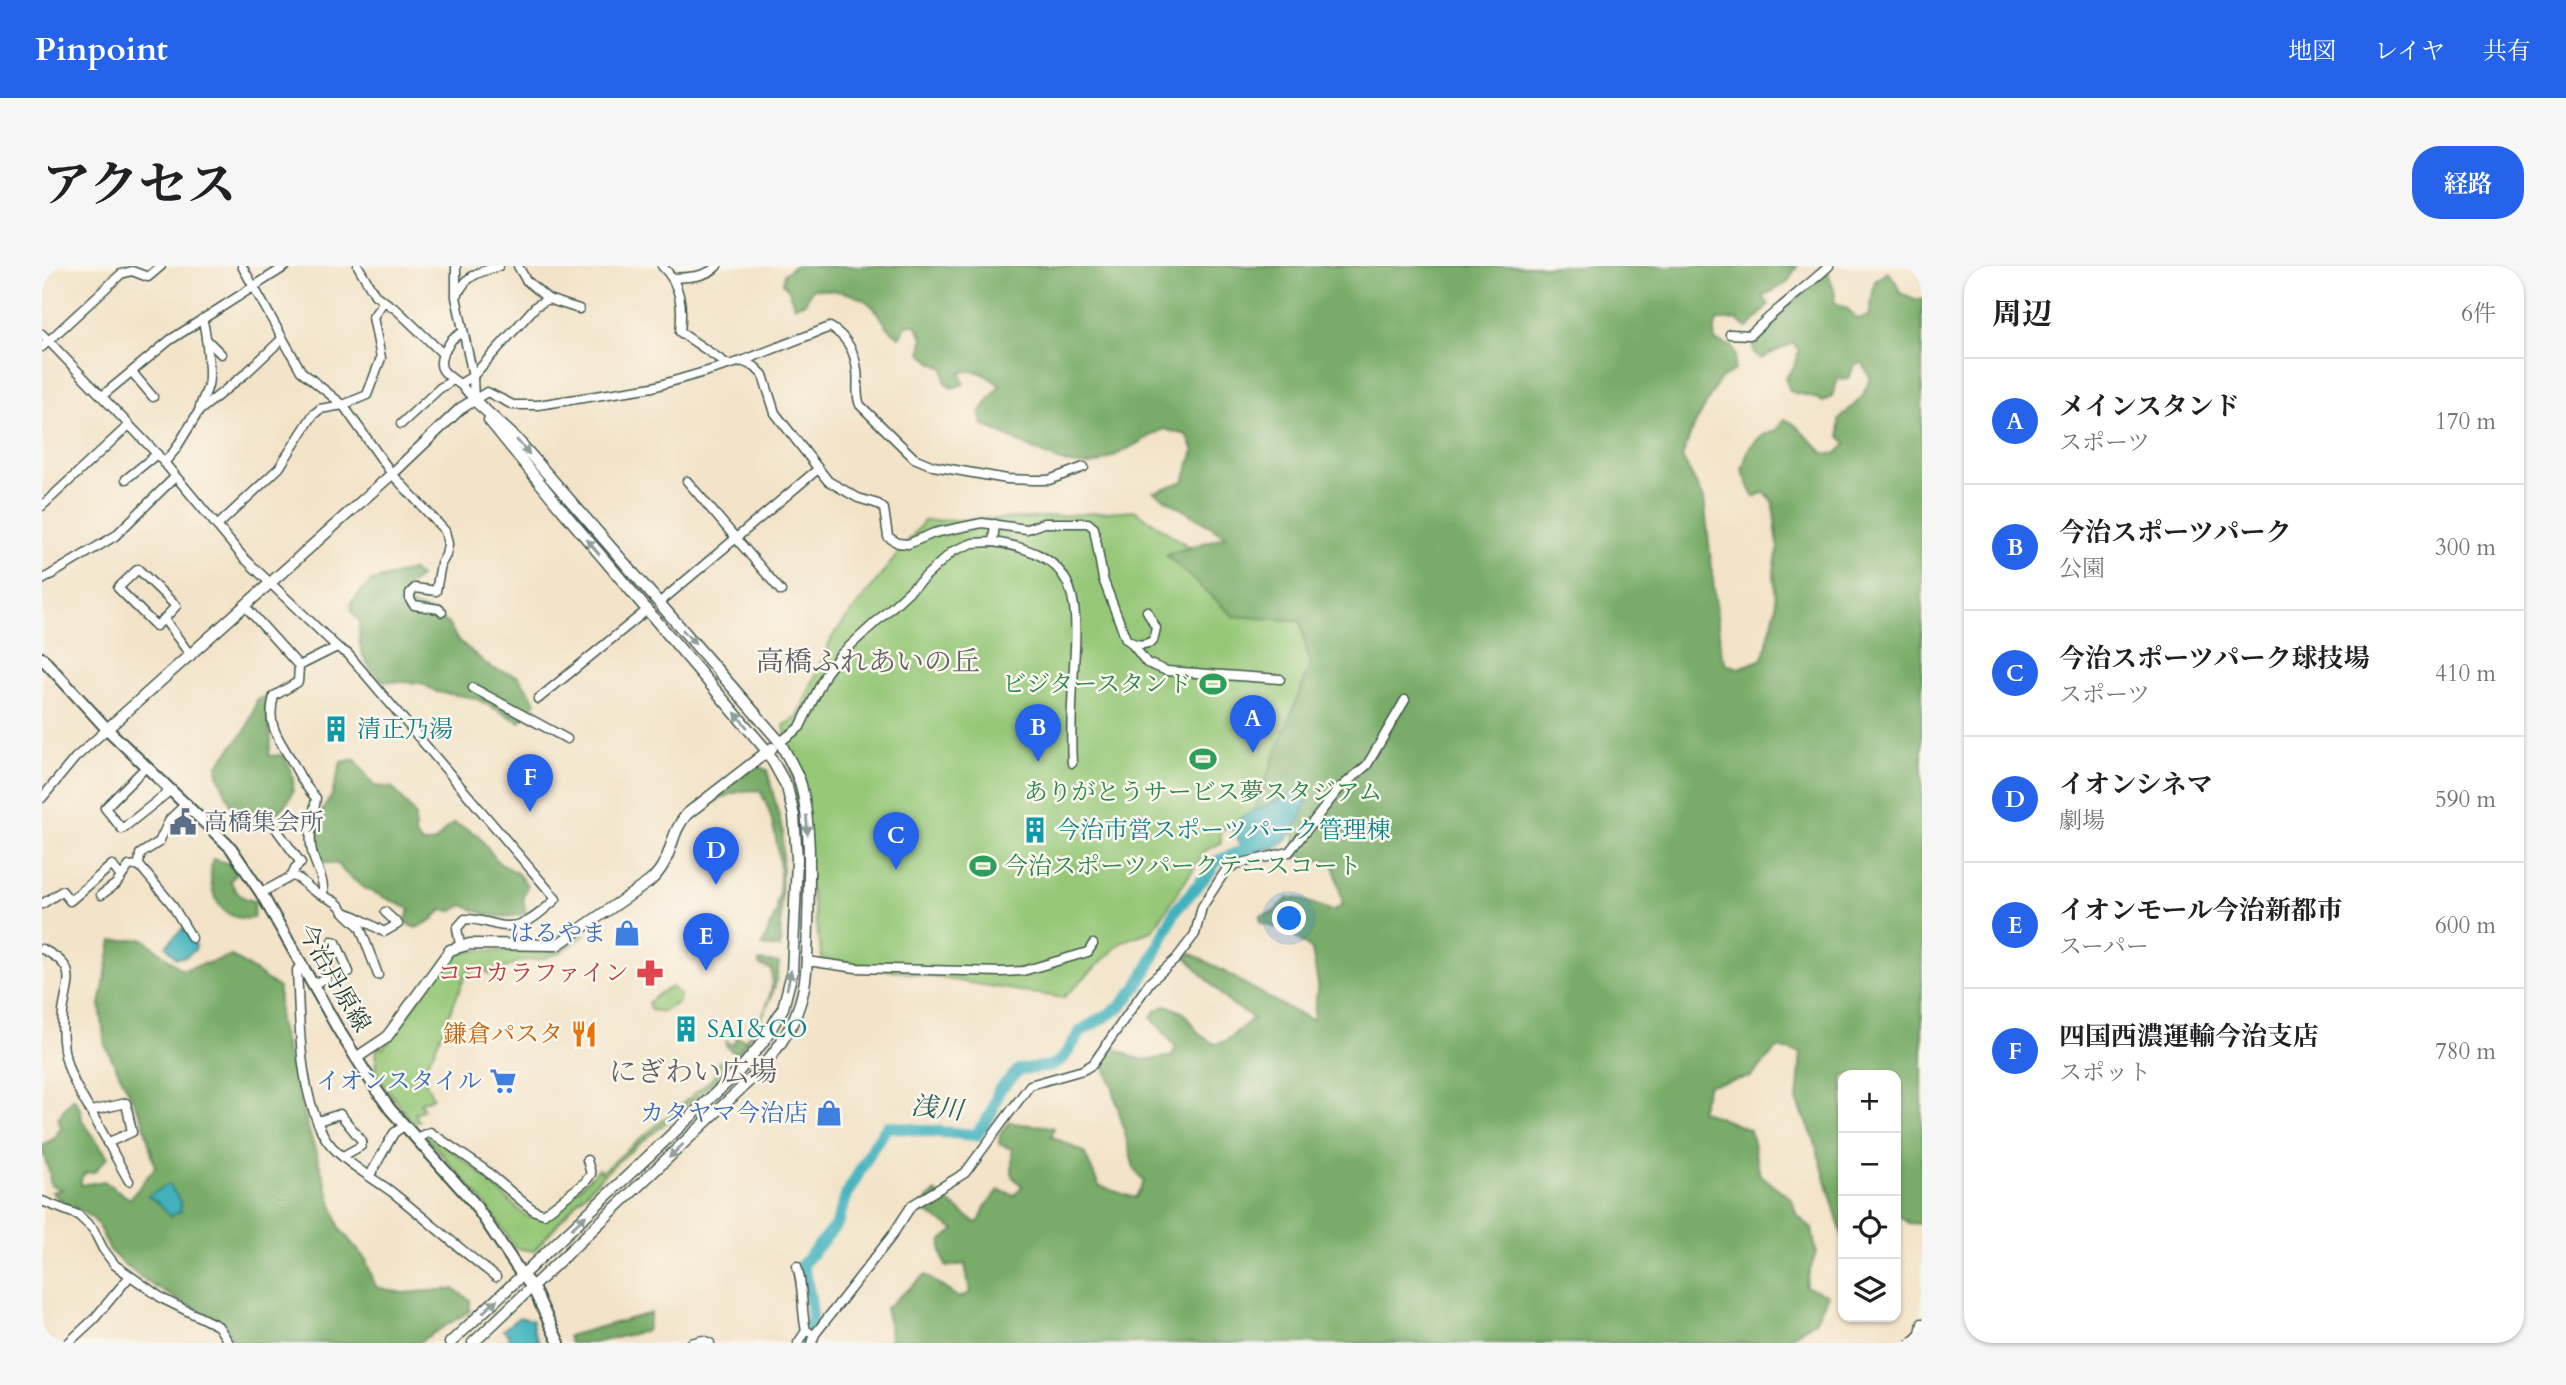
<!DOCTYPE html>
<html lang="ja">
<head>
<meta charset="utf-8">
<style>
	:root { --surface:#fff; --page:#f6f6f6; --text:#202124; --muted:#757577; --line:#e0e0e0; --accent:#2563eb }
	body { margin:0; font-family:Cardo,"Noto Serif JP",serif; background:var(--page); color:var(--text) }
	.controls { position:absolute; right:21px; bottom:21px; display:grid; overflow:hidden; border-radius:14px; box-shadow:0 2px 5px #0004 }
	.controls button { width:63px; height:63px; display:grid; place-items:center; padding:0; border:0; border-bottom:2px solid var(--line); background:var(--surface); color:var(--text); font:35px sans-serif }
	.you { position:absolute; left:1248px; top:653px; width:24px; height:24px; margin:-18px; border:5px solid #fff; border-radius:50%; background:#1a73e8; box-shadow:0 0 0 10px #1a73e833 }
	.badge { display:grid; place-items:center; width:46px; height:46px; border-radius:50%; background:var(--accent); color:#fff; font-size:23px; font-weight:700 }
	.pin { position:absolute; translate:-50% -58px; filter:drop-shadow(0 2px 4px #0008) }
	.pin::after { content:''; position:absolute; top:37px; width:24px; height:21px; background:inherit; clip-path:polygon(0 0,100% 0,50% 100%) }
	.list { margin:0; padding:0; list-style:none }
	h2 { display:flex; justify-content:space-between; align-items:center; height:91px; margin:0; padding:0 28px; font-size:30px }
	h2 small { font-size:23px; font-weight:400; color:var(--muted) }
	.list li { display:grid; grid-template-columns:46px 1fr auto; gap:21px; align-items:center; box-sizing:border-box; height:126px; padding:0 28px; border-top:2px solid var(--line) }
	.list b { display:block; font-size:26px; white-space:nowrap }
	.list p { margin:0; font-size:23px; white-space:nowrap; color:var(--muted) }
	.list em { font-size:23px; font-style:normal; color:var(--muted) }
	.icon { flex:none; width:38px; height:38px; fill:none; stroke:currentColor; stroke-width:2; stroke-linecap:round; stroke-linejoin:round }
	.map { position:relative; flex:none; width:1880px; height:1077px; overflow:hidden; border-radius:28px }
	header { display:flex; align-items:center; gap:42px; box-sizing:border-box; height:98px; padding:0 35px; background:var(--accent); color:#fff }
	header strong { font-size:33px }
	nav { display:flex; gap:38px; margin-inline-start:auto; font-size:24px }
	.intro { display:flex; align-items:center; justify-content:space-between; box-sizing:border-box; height:168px; padding:0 42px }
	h1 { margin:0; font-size:49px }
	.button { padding:18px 32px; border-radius:28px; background:var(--accent); color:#fff; font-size:24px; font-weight:700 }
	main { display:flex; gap:42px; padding:0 42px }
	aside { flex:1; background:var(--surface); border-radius:28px; box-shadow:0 2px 5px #0004 }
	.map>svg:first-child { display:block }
	.green { fill:#96c878; stroke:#5a8256; stroke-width:2 }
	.forest { fill:#78ac68; stroke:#4c744e; stroke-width:2 }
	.water { fill:#43b2be; stroke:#317879; stroke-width:2 }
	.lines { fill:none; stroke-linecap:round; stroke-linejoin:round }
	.river { stroke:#43b2be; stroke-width:12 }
	.minor-casing { stroke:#3f564a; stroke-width:11 }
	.tertiary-casing { stroke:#3f564a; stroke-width:13 }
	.secondary-casing { stroke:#3f564a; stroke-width:14 }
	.minor { stroke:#fff; stroke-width:8 }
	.tertiary { stroke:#fff; stroke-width:10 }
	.secondary { stroke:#fff; stroke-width:10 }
	.oneway { fill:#8f9e9a }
	.labels { text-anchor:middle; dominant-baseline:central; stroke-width:5; stroke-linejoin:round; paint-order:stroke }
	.leisure-label { font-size:24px; fill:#27864d; stroke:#fbf7ec; text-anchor:end }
	.culture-label { font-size:24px; fill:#0d838f; stroke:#fbf7ec; text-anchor:start }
	.service-label { font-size:24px; fill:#4e5e75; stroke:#fbf7ec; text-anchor:start }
	.shop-label { font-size:24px; fill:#366cbe; stroke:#fbf7ec; text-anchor:end }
	.health-label { font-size:24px; fill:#be3a42; stroke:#fbf7ec; text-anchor:end }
	.street-label { font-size:24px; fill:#1f3d34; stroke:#fbf7ec }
	.food-label { font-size:24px; fill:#c56008; stroke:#fbf7ec; text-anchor:end }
	.water-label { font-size:26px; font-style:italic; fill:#2a605d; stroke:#fbf7ec }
	.quarter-label { font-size:28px; fill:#616069; stroke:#fbf7ec }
</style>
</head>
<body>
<header>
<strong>Pinpoint</strong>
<nav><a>地図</a><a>レイヤ</a><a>共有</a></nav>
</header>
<div class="intro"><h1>アクセス</h1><a class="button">経路</a></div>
<main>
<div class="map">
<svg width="1880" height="1077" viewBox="0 0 1880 1077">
	<rect width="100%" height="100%" fill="#fbf7ec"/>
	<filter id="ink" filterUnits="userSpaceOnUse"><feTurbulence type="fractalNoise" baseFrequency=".0143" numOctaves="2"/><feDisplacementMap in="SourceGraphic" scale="14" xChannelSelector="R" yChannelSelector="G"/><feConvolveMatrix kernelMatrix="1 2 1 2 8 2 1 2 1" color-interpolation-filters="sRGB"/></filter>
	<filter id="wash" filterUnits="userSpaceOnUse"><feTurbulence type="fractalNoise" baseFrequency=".00686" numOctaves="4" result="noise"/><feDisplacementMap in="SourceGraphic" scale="28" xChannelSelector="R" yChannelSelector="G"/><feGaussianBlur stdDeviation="1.57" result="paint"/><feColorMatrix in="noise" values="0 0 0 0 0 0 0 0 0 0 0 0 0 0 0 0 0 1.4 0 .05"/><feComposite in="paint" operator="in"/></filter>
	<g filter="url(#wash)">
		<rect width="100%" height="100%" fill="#f3e3c8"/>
		<g class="green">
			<path d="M1092,244L1164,292L1273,336L1270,446L1223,532L1204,552L1178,565L1179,577L1164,584L1110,665L1081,675L1021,732L780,693L742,459L755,452L790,371L882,255L988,252Z"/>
			<path d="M541,668L543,670L517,687L499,693L478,695L460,704L458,700L447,708L441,701L424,708L392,785L379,806L391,831L378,837L382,843L373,848L377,855L371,857L333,807L335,781L341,782L355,766L407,689C439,679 469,689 501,687C516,686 529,675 541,668Z"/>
			<path d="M630,721L638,729L637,736L621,746L609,744L606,737L619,726Z"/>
			<path d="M677,795L684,802C651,839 610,866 573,898C543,925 518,955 492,985L473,982L443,937L383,870L389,869L432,902L483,949C503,961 542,917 556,903L559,906L671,812Z"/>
		</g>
		<g class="forest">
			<path d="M752,0H1755L1745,17L1721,30L1727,39L1706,62L1694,54H1675L1672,67L1673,75L1690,80L1693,89L1692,104L1677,114L1650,164L1640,191L1662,233L1679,386L1684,398L1697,402L1721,393L1734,341L1732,305L1736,282L1731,237L1723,226L1712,231L1700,204L1707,182L1719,170L1734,164L1743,153L1752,158L1782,187L1794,188L1805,177L1798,171L1797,154L1821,130L1828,112L1821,97L1813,98L1806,112L1796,113L1790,130L1781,136C1770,128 1760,130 1748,125L1743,112L1752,101L1757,84L1751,77L1718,93L1713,88L1709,72L1786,6L1793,27L1792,36L1807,44L1814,53L1827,50L1833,15L1846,6L1853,14L1858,27L1876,34L1880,33V958L1866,957L1854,947V809H1801V972L1771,870L1755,835L1759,787L1735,782L1709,811L1666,819L1658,844L1708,864L1718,909L1750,933L1754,948L1770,963L1774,986L1763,1020L1786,1029L1773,1055L1739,1077H848L847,1057L843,1043L883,1009L917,1032L928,1027L923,998L904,1001L899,986L900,974L913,964L877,942L893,926L934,957L938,954L943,941L957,924L973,929L980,920L970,910V883L957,878L958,868L968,856C984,861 997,857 1012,862L1009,870L1042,886L1057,920L1093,932L1102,916L1092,902L1071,822L1061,797L1072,782C1096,795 1103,796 1130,790L1134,781L1109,751L1113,745L1125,739L1142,747L1158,769L1173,778L1184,775L1211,752L1185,735L1143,690L1146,686C1189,707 1227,736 1271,754L1276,718L1270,684L1247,666L1219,657L1218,650L1232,646L1246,632H1255L1291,645L1301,638L1291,596L1253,592L1251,588L1253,571L1246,561L1205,563L1268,399L1258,355L1191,350L1124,289L1184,270L1112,226L1142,215L1152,185L1145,169L1122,163C1103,172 1071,193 1053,198C1022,207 971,170 941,159L938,146L958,119C945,109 934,101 918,107L922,118L910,122L903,116L902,102L891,97L879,87L881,71L874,59L865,58L857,71C841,59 843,55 832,42C819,27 790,23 770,23L763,37L752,40L747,24L741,18L742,8Z"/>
			<path d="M370,304L378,311L365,321L363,328L365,338L394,347L406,358L415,373L449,402L476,410L494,436L478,456L433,432L395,426L379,417L340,415C321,395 315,384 318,356L310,346L309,336L330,315Z"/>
			<path d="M227,428L226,448L229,474L227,490L241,489C263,523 248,542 216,559L190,542C186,528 175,514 175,500L205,462L215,434Z"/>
			<path d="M313,493L332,520L351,522L373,549V569L380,578L393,576L405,562L412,557L436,569L457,597L475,607L485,619L481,632L484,647C459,654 445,650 421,639L411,645L400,644L390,654L374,662L363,656L368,643L324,623L305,609L295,598L275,595L277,550L290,529L299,496Z"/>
			<path d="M713,499L725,504L741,566L738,682L720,680L736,642L734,640C744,612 733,550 718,525C697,521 679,533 661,542L655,541Z"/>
			<path d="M171,593C182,596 192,597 194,609L188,614C193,626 199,633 213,635L211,652C176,657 164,623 171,593Z"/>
			<path d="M102,673L140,704L190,690L237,722V757L266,862L298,963L324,994L334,1021L361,1027L412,1023L428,1034V1045L375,1077H192L183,1056C143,1038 104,1020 72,989C62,980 61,960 50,952C37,942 22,939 10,926L20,923L8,918C9,900 1,895 0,879L13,872L19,861L16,852L31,831L39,844L40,854L66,891L52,906L43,907L39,913V919L62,915L88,933L113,901L101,854L63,779L58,739L70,675Z"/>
			<path d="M717,695L737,697C734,734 715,760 695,789L684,780V775L691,779L695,771L703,774C720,754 734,730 729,703L717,699Z"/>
			<path d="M609,1047L604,1065L551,1077H528L526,1070Z"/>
		</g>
		<g class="water">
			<path d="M1252,524L1266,528C1266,541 1249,574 1236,580C1226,584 1213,586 1203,588L1187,559C1205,544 1234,540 1252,524Z"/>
			<path d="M142,661L154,680L153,684L143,691L134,692L124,680Z"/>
			<path d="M127,918L138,935L139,945L128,951L119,939L106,930Z"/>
			<path d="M477,1051L491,1054V1063L497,1077H467V1069L461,1064Z"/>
		</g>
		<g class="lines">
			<path class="river" d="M762,1077C776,1051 767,1026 760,999L795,958L804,930L832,879L846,860C875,865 905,866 934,869L949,848L957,824L977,804L1008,800L1016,796L1022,791L1039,765L1077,742L1094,722L1108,698L1133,645L1169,604L1173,596L1211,580"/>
		</g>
	</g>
	<g filter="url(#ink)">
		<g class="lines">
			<g class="minor-casing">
				<g id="minor">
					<path d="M200,0L259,105L301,139L350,208L403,265L406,278L404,289L399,298L394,325L373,322L368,327V334L372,339L397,343L400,346"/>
					<path d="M316,0L333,29L355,44L401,88L410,73L421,66"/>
					<path d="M414,0V31L431,110L432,134"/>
					<path d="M620,0C639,18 641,41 638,66L685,98"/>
					<path d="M632,12C647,11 664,11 675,0"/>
					<path d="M416,28C424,9 438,6 457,0"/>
					<path d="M506,33L537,43"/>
					<path d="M0,68L115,188L201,291L295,381L306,388L514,633C496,649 482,664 456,659C443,656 437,653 423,653L415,662L418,679"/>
					<path d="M1688,68L1708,69C1733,44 1761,24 1787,0"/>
					<path d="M164,73L179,88"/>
					<path d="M0,81L79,8L90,5L106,11L119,0"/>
					<path d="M401,88C393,106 409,110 420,120C424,124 428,129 432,134"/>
					<path d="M700,95L788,61C804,70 813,86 815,104C817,117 813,127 818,139L872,192L891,200L965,213L991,214H1007L1042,201"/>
					<path d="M90,106L111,131"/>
					<path d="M418,118L431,110L494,40L506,33L484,14L476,0"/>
					<path d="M60,130L128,74L244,0"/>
					<path d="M432,134L445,126L471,139H496L611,121L700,95L713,101L721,109L733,147L786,215L816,232L836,238L842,243L846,271L856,277L866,278L892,267L940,257L985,263L1002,257H1046L1052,262L1061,313L1084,373C1093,380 1101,380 1111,375L1114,362L1105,345"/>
					<path d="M157,145C159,135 164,128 166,119C169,108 164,63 160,53"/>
					<path d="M359,158L398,122L411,114"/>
					<path d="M122,197L133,184L157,145L203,108L240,73"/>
					<path d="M84,213L115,188"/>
					<path d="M645,215L739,325"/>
					<path d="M0,240L87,159"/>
					<path d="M175,260L237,202L271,149L278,143L301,139L325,129L339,92L331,51L342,35"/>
					<path d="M951,276C1034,288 1037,327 1032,400C1030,432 1028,465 1030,497"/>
					<path d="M0,314L73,270L133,211"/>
					<path d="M617,337L776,203"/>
					<path d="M203,340L257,400"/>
					<path d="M122,353L134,340L96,303L76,322L114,360L122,353L149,390"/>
					<path d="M1090,378L1105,397L1125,405L1238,413"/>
					<path d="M431,422L525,473"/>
					<path d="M496,433L605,344"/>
					<path d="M738,476L758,461L784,407L798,389L911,285L931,277L951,276L953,258"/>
					<path d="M104,501L63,542L80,563L129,524"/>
					<path d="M0,532L33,492L65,463"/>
					<path d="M235,564L259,597L253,602L250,610"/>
					<path d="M97,599L129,637L150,672"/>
					<path d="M219,627L250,610C260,612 262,618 269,623C280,632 295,632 302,646L315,651L342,666L356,658L343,646"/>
					<path d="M59,629L74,618L87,600L97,599L98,588L117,576L128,553L145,537"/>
					<path d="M281,629C283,610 270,597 269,579C267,563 272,548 274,532C264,522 259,513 253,501C239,474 223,462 232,430L256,416L257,400L295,381"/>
					<path d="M0,638L20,625L28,635L70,599L79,611"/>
					<path d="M304,648L318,661L336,709"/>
					<path d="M0,683C37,701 26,713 21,746C20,758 20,771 22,784C26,809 38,827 50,848C63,870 74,893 87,915"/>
					<path d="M765,695L814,702L959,706L981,705L1046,686L1051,678"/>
					<path d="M259,699L255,704C258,756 256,820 281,868C293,891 328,910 350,926C385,954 419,984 454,1011"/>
					<path d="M271,718L285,712L290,675L294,676L307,706"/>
					<path d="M49,845L84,837L90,866L65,877"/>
					<path d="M276,855L298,848L320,875L319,880L301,890"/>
					<path d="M374,872L388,866L442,903L481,936L493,945L502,948L543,916L549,908L545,894"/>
					<path d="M328,909L352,867L363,859"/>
					<path d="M0,935L36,949L51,963L61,983L73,999L121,1033L176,1060L187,1077"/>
					<path d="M755,1000C762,1022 759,1043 764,1065"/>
					<path d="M26,1077L52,1053L88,1010"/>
					<path d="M649,1077L661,1074L668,1077"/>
					<path d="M756,1077L764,1065L767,1066"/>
					<path d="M770,1077L773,1068L849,971L870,939L923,907L988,819L1041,804L1051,798L1108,716L1134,693L1153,668L1160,641L1184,604L1195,598L1247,586L1297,523L1325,499L1363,434"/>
					<path d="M1869,1077L1878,1068L1880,1057"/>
				</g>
			</g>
			<g class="tertiary-casing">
				<g id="tertiary">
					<path d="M65,463L350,208L418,143L432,134"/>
					<path d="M314,792L344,772L408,684L428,678L515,679L607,616C633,593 625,571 645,548L730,482"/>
					<path d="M408,1077L696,806L721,776L741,742L750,707L755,593L752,550L745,521L725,485L516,239L447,154"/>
					<path d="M431,1077L709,813C730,791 749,767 758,737C766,712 765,685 766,658C767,612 770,564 759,519C755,505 745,490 738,476L474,172L432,134"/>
				</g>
			</g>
			<g class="secondary-casing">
				<path id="secondary" d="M0,392L65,463L189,582L219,627L296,763L334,823L348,843L431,936L480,1009L491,1022L517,1077"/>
			</g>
			<use href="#minor" class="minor"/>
			<use href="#tertiary" class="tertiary"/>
			<use href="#secondary" class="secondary"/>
		</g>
		<defs><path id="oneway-solid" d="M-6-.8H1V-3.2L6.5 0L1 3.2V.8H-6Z" transform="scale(1.75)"/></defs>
		<g class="oneway">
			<use href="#oneway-solid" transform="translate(481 181) rotate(49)"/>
			<use href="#oneway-solid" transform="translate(551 281) rotate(-130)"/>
			<use href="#oneway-solid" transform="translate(647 371) rotate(49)"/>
			<use href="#oneway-solid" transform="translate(699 454) rotate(-130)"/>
			<use href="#oneway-solid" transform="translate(765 559) rotate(87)"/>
			<use href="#oneway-solid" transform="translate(747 714) rotate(-78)"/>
			<use href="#oneway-solid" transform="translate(634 885) rotate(136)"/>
			<use href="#oneway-solid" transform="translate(537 956) rotate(-43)"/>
			<use href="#oneway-solid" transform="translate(448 1040) rotate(-43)"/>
		</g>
	</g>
	<defs>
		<g id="stadium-bare" transform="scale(2.1)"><path d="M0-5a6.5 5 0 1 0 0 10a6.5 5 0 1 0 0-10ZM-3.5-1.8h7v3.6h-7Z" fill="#2e9e5b" stroke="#fbf7ec" stroke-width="2.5" paint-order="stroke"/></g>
		<g id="building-bare" transform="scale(2.1)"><path d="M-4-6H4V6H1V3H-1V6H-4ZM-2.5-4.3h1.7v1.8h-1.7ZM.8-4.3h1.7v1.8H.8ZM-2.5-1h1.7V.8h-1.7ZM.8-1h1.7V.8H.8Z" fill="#0f9aa8" stroke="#fbf7ec" stroke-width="2.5" paint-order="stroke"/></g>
		<g id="civic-bare" transform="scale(2.1)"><path d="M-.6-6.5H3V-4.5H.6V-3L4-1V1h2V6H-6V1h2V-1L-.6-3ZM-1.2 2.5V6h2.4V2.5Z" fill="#5c6f8a" stroke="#fbf7ec" stroke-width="2.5" paint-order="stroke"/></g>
		<g id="shop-bare" transform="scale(2.1)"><path d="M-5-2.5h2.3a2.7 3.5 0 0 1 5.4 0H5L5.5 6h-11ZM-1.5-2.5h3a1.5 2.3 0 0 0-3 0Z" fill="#3f7fe0" stroke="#fbf7ec" stroke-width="2.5" paint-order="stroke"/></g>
		<g id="pharmacy-bare" transform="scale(2.1)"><path d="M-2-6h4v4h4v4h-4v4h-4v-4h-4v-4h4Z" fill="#e0444e" stroke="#fbf7ec" stroke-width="2.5" paint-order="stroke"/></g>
		<g id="restaurant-bare" transform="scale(2.1)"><path d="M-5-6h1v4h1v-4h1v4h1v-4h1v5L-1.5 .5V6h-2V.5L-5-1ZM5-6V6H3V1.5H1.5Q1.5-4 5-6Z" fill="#e8710a" stroke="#fbf7ec" stroke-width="2.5" paint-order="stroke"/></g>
		<g id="supermarket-bare" transform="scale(2.1)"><path d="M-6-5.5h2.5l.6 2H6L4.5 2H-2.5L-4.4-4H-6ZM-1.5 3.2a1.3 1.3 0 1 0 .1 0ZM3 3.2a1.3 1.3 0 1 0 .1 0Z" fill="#3f7fe0" stroke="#fbf7ec" stroke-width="2.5" paint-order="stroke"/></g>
	</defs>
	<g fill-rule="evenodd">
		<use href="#stadium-bare" x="1171" y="418"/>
		<use href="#building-bare" x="294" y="463"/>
		<use href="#stadium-bare" x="1161" y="493"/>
		<use href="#civic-bare" x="141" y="556"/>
		<use href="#building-bare" x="993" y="564"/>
		<use href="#stadium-bare" x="941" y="600"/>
		<use href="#shop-bare" x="585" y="667"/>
		<use href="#pharmacy-bare" x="608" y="707"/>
		<use href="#building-bare" x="644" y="763"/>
		<use href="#restaurant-bare" x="542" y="768"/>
		<use href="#supermarket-bare" x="461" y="815"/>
		<use href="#shop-bare" x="787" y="847"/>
	</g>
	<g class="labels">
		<g class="leisure-label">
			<text x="1150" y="418">ビジタースタンド</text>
			<text x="1161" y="526" text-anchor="middle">ありがとうサービス夢スタジアム</text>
			<text x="962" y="600" text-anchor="start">今治スポーツパークテニスコート</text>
		</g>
		<g class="culture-label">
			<text x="315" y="463">清正乃湯</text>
			<text x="1014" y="564">今治市営スポーツパーク管理棟</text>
			<text x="665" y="763">SAI＆CO</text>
		</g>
		<g class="service-label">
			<text x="162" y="556">高橋集会所</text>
		</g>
		<g class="shop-label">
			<text x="564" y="667">はるやま</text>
			<text x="440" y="815">イオンスタイル</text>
			<text x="766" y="847">カタヤマ今治店</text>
		</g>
		<g class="health-label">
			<text x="587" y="707">ココカラファイン</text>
		</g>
		<g class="street-label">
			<text transform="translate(292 712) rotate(60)">今治丹原線</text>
		</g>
		<g class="food-label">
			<text x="521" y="768">鎌倉パスタ</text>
		</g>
		<g class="water-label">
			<text transform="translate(895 842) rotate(6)">浅川</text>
		</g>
		<g class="quarter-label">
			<text x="826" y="396">高橋ふれあいの丘</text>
			<text x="651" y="806">にぎわい広場</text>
		</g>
	</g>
</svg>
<div class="controls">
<button>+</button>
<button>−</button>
<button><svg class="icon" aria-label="locate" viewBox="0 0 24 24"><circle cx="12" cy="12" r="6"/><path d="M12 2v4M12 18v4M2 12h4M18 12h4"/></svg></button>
<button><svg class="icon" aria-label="layers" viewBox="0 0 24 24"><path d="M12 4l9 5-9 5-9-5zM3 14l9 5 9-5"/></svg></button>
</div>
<div class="you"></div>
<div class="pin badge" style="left:1211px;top:487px">A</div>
<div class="pin badge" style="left:996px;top:496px">B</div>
<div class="pin badge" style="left:854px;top:604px">C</div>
<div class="pin badge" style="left:674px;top:619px">D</div>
<div class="pin badge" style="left:664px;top:705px">E</div>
<div class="pin badge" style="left:488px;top:546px">F</div>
</div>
<aside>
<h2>周辺<small>6件</small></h2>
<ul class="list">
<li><span class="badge">A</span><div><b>メインスタンド</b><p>スポーツ</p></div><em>170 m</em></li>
<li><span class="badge">B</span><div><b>今治スポーツパーク</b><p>公園</p></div><em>300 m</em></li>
<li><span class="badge">C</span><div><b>今治スポーツパーク球技場</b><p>スポーツ</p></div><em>410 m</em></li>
<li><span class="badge">D</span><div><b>イオンシネマ</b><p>劇場</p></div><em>590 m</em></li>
<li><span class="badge">E</span><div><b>イオンモール今治新都市</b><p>スーパー</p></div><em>600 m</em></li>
<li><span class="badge">F</span><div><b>四国西濃運輸今治支店</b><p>スポット</p></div><em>780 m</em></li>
</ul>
</aside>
</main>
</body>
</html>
